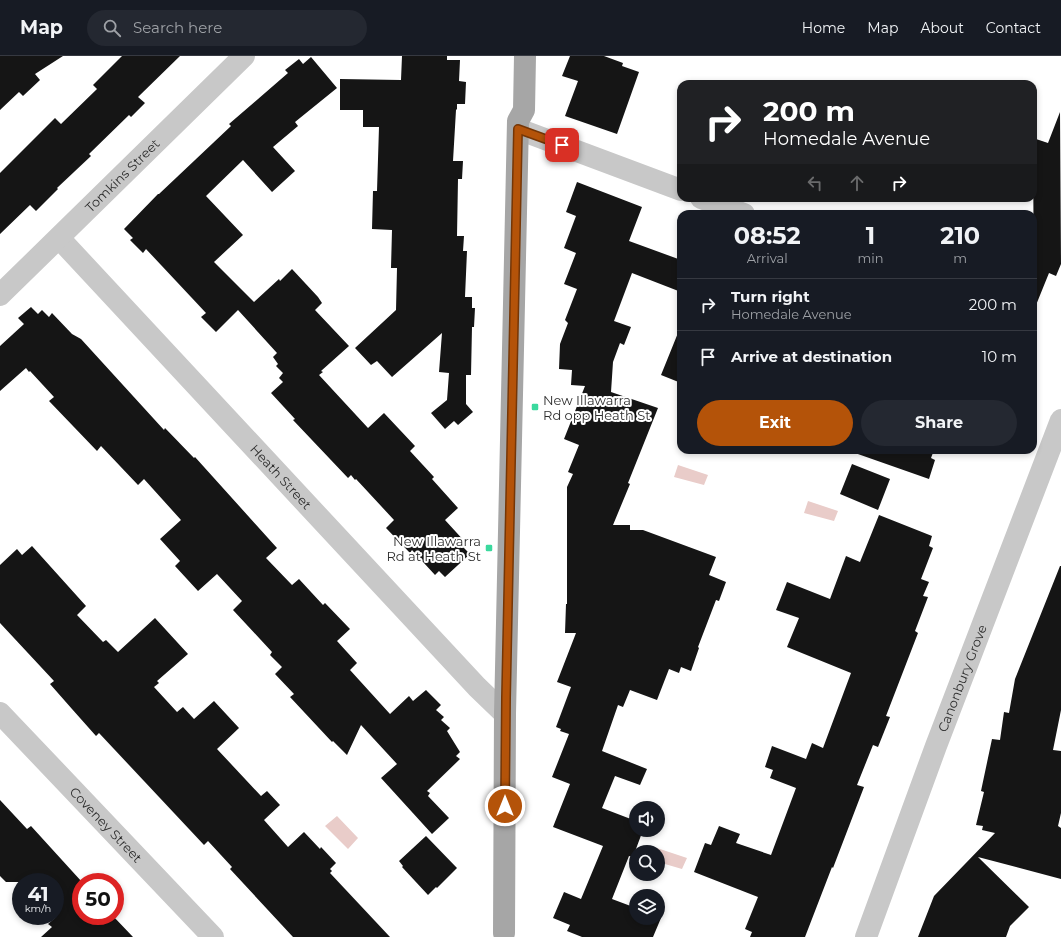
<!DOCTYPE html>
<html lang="en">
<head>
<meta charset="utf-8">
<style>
  body { margin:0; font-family:Montserrat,sans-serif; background:#242831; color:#f1f3f6; height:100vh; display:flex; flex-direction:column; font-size:15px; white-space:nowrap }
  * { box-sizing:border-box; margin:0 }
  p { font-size:13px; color:#9ea1a6 }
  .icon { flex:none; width:22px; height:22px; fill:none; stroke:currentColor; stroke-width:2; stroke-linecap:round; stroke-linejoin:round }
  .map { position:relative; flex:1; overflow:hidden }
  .details { position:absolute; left:677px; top:154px; width:360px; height:244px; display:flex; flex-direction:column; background:#171b24; border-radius:12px; box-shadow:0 2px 6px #0003 }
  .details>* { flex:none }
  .top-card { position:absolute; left:677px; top:24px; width:360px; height:122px; border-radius:12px; box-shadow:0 2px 6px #0003; background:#202124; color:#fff; overflow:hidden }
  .fabs { position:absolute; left:629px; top:745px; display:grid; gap:8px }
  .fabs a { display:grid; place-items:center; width:36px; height:36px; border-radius:50%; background:#171b24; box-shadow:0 2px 6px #0003; font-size:20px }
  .speed { position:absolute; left:12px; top:817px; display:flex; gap:8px; font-size:20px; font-weight:700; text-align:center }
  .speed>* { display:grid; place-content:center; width:52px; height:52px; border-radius:50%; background:#171b24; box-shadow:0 2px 6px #0003; line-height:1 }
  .speed small { font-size:10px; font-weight:400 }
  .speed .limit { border:6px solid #d22; background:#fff; color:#111 }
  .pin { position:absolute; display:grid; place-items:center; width:34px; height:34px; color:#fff; margin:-17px; border-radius:8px; box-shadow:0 2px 6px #0006 }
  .me { position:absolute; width:44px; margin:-22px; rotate:0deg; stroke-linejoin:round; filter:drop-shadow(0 0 3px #0008) }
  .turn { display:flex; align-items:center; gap:14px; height:84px; padding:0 20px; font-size:18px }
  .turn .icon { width:52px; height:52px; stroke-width:2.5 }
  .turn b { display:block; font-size:28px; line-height:34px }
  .lanes { display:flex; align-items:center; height:38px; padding:0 20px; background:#0003; justify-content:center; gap:20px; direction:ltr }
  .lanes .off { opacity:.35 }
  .eta { display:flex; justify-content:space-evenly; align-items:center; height:68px; text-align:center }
  .eta b { font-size:24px; font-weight:700; line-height:28px }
  .cta { display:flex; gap:8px; margin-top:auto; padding:8px 20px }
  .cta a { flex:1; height:46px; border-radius:24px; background:#b45309; color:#fff; font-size:16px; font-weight:700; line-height:46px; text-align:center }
  .cta a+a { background:#242831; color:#f1f3f6 }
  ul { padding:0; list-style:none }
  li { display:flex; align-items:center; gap:12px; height:52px; padding:0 20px; border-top:1px solid #363941 }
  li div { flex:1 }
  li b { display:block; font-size:15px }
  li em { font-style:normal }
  header { display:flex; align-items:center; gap:24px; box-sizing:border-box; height:56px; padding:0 20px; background:#171b24; border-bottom:1px solid #363941 }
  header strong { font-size:19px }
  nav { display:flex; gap:22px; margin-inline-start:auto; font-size:14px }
  .search { width:280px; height:36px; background:#242831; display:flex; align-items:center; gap:10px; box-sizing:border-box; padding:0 14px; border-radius:22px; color:#9ea1a6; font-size:15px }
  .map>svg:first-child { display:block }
</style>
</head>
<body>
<header>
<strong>Map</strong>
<div class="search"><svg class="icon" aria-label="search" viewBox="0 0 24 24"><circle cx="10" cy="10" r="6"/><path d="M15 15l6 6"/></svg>Search here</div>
<nav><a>Home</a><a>Map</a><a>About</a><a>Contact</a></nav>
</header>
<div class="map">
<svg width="1061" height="881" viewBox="0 0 1061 881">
  <rect width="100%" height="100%" fill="#fff"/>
  <path fill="#e9ccc9" d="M678 409 708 419 704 429 674 421Z
    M808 445 838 455 834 465 804 457Z
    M337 760 358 782 348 793 325 770Z
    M657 792 687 802 682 813 658 806V796H655Z"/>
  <path fill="#151515" d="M0 0H63L35 18 40 24 23 40 19 36 0 54Z
    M122 0H180L138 41 145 47 131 61 129 59 89 98 91 100 57 132 58 133 36 155 30 149 0 178V117L55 62 61 68 97 33 93 29Z
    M402 0H447V4H460L459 25 466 26 465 48H457V53L456 54 453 105H463L462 123H458L457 180H464L463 195H467L465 241H472V252H475L474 271H472L471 319H466V348L473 356 458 369 454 365 445 373 431 357 447 344 449 317 439 316 442 277 392 321 377 305 371 309 355 292 396 254 397 212H391L392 174 372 173 373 135H377L379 71H363V54H340V23L401 24Z
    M570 0H604L623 7 622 10 639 16 617 78 565 60 578 25 562 20Z
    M311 1 337 32 295 66 298 70 273 91 295 115 272 136 243 104 206 140 243 179 214 206 254 246 279 223 280 225 292 213 318 241 322 247 315 254 349 290 321 315 323 316 319 319 368 372 384 357 415 390 410 395 434 421 432 423 458 452 445 464 467 488 464 492 470 498 445 521 439 515 435 519 412 494 410 497 386 472 394 464 356 423 355 424 351 419 348 422 293 364 295 363 271 337 283 326 279 322 283 317 276 310 278 308 273 301 277 297 238 254 216 276 201 261 206 257 146 193 143 197 130 184 133 182 124 173 158 138H159L231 70 229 68 288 17 285 14 299 3 303 8Z
    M1060 56 1061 208 1056 220 1049 217 1034 254 1033 82 1048 87Z
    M577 126 642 151 629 185 681 204V236L632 217 614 265 631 271 624 289 620 287 613 306 611 336 658 352 628 427 630 428 613 469H630V474H643L716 501 709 519 726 526 719 545 716 544 698 591 699 592 691 615 681 611 679 617 669 613 657 644 630 634 623 651 618 649 602 695 647 713 640 729 615 720 602 752 636 765V774H643L633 801 629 800 612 843 636 852V862L658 861 661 862 653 881H582L567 875 570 869 553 862 564 836 581 843 603 790 553 771 570 728 552 721 569 678 560 675 561 673 556 671 571 631 557 626 576 577H565L566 548H567V431L573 418 568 416 579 389 564 383 585 330 571 329 572 314 559 313 560 288 568 267 565 264 577 233 564 228 576 197 564 192 576 160 566 156Z
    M31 251 38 258 42 254 49 261 52 257 72 278 81 283 164 374 165 372 194 402 195 401 277 492 266 502 292 529 299 523 323 549 325 547 350 573 337 585 357 607 350 614 390 658 409 640 413 645 426 634 441 649 436 654 444 661 441 664 450 672 447 675 460 696 456 700 460 703 427 735 430 737 428 740 449 762 432 778 381 722 397 708 361 669 347 699 333 685 332 686 290 641 294 638 275 618 282 611 270 599 272 596 233 554 242 545 217 518 198 535 175 510 180 505 160 483 181 464 144 423 138 429 101 390 97 395 49 345 54 341 30 315 29 316 26 312 0 335V290L24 268 18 262Z
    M680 272H681V327L661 319Z
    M855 394H934L931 402 935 404 929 423 855 397Z
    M852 408 890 423 878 454 840 438Z
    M879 459 932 480 929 490 933 492 921 523 929 526 923 540 928 541 915 575 918 577 886 660 890 661 878 691 873 689 857 729 864 731 833 812 832 811 805 881H750L752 876 745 873 758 841 694 816 705 787 711 789 719 770 740 778 736 787 771 799 796 732 770 722 773 714 765 711 772 690 806 703 812 687 823 692 851 617 787 591 799 562 776 554 787 526 830 543 846 500 860 506Z
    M32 490 86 550 77 559 103 586 106 584 118 596 155 562 188 598 157 625 159 627 154 631 177 656 183 651 194 663 214 645 239 672 217 693 261 740 267 735 280 749 264 764 288 791 304 776 320 793 321 791 336 807 330 813 332 815 330 817 390 881H293L230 813 232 811 208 785 204 789 99 677 96 680 72 653 50 628 54 625 0 567V509L17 493 22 499Z
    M1060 510H1061V654L1053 694 1061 695V757L1058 770 1061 772V823L978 801 1029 851 1010 870 1006 881H918L934 840 995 777 982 774 983 770 976 769 984 736 981 735 992 683 1000 684 1004 656 1009 657 1015 623Z
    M0 744 27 773 31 770 82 826H81V860H113L133 881H41L52 871 48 868 55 862V826H6L0 820Z
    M426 780 457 812 437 832 436 831 428 839 402 811 403 810 399 805Z"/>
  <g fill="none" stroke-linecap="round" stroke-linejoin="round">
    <g stroke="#c8c8c8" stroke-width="22">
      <path d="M518 73 681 134"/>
      <path d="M701 142 744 158"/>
      <path id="s1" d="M59 182 477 631 505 658"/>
      <path id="s2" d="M0 239 244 0"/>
      <path id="s3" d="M0 657 213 881"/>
      <path id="s4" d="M866 881 936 690 1061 364"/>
    </g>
    <path stroke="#a6a6a6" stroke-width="22" d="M504 877 505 658 518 65 524 54 525 0"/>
  </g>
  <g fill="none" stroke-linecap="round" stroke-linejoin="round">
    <g stroke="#753606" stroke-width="10">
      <path id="route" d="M505 750 506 642 518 73 562 89"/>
    </g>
    <use href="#route" stroke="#b45309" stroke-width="7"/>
  </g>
  <g fill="#3bd99e" stroke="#fff" stroke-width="1.5">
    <rect x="531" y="347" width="8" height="8" rx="2"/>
    <rect x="485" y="488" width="8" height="8" rx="2"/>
  </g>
  <g text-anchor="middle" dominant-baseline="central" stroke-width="4" stroke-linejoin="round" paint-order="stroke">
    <g font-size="13" fill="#2e2e2e" stroke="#fff">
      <text stroke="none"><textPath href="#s2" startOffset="171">Tomkins Street</textPath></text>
      <text stroke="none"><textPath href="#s1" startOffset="326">Heath Street</textPath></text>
      <text stroke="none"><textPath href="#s4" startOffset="276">Canonbury Grove</textPath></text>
      <text stroke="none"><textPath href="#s3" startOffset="154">Coveney Street</textPath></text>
    </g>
    <g font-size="13" fill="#2e2e2e" stroke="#fff" text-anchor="start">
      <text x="543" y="344">New Illawarra<tspan x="543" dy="15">Rd opp Heath St</tspan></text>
      <text x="481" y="485" text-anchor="end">New Illawarra<tspan x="481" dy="15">Rd at Heath St</tspan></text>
    </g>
  </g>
</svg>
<div class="fabs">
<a><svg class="icon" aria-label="sound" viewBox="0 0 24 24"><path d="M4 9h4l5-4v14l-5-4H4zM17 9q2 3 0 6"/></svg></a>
<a><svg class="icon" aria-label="search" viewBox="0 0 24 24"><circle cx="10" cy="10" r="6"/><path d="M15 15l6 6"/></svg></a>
<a><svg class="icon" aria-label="layers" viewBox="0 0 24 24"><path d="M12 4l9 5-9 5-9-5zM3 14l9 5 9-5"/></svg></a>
</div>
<div class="speed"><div>41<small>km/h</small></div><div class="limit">50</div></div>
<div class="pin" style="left:562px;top:89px;background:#d93025"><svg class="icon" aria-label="arrive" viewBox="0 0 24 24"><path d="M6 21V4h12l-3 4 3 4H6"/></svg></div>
<svg class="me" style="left:505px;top:750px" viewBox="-20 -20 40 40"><circle r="17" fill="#b45309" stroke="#fff" stroke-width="3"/><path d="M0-11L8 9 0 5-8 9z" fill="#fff"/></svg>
<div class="top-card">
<div class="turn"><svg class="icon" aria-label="right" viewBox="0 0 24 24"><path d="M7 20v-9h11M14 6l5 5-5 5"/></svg><div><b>200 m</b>Homedale Avenue</div></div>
<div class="lanes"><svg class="icon off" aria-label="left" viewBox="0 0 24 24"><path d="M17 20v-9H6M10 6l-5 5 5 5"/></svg><svg class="icon off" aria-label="ahead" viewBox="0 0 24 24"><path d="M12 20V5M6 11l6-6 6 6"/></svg><svg class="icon" aria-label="right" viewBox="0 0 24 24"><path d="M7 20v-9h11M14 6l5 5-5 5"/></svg></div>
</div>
<section class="details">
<div class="eta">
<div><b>08:52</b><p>Arrival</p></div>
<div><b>1</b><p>min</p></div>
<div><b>210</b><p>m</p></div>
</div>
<ul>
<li><svg class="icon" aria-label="right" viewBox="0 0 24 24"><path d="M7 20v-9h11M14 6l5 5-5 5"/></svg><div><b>Turn right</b><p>Homedale Avenue</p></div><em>200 m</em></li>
<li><svg class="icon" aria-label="arrive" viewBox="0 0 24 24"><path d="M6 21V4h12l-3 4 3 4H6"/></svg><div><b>Arrive at destination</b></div><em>10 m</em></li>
</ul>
<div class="cta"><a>Exit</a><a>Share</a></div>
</section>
</div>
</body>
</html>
